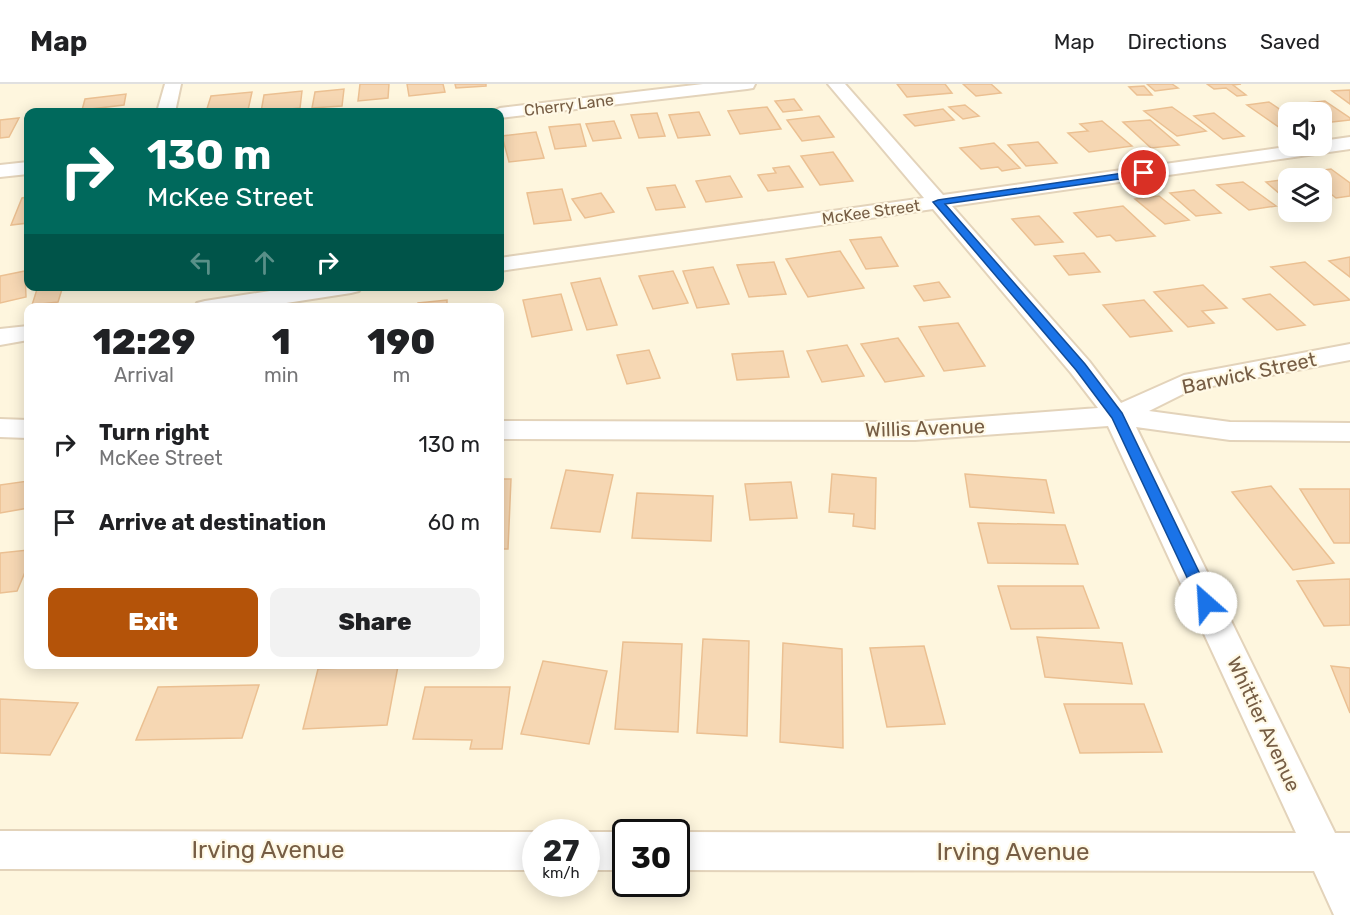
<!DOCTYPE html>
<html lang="en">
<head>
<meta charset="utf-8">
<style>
  body { margin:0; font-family:Rubik,sans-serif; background:#f2f2f2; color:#202124; height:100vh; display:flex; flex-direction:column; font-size:22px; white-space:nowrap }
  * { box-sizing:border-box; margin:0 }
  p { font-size:20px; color:#757577 }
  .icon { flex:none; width:33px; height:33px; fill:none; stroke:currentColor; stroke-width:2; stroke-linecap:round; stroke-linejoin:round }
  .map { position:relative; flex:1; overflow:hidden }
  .side { position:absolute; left:24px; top:219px; width:480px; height:366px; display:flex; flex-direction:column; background:#fff; border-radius:12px; box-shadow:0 3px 15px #0003 }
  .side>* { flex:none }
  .hud { position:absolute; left:24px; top:24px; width:480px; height:183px; border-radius:12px; box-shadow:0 3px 15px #0003; background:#00695c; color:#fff; overflow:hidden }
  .buttons { position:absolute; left:1278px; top:18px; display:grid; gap:12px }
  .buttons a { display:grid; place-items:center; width:54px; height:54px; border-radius:12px; background:#fff; box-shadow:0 3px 15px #0003; font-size:30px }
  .speed { position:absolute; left:522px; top:735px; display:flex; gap:12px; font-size:30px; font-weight:700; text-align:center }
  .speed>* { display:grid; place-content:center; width:78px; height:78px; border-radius:50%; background:#fff; box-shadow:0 3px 15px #0003; line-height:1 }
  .speed small { font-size:15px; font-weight:400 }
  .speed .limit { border:3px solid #111; border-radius:9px; background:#fff; color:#111 }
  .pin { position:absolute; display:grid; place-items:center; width:51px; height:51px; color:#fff; margin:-26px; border:3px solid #fff; border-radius:50%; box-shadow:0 2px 6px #0007 }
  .me { position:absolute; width:66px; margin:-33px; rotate:334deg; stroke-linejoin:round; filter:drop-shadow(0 0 4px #0008) }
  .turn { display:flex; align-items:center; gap:21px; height:126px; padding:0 24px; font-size:27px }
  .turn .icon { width:78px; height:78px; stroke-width:2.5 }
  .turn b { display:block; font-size:42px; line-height:51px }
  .lanes { display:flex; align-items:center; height:57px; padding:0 24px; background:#0003; justify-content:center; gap:30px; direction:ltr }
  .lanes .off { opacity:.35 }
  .eta { display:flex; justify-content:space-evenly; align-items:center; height:102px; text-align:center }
  .eta b { font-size:36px; font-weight:800; line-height:42px }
  .action { display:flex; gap:12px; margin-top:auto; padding:12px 24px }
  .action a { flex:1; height:69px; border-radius:12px; background:#b45309; color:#fff; font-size:24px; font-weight:800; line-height:69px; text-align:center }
  .action a+a { background:#f2f2f2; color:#202124 }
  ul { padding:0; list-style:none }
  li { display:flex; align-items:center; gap:18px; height:78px; padding:0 24px }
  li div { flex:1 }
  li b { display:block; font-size:22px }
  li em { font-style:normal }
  header { display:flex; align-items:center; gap:36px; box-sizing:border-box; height:84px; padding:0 30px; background:#fff; border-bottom:2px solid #e0e0e0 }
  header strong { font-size:28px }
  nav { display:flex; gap:33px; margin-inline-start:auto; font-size:21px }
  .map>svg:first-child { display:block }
</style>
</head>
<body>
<header>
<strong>Map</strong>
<nav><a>Map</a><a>Directions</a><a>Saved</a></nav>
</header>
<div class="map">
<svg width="1350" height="831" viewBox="0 0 1350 831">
  <rect width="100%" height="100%" fill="#fef6de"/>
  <path fill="#f6d7b3" stroke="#ebc092" stroke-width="1.5" d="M360 0H389L388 14 358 17Z
    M407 0H443L445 8 409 12Z
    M455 0H486V2L456 4Z
    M897 0H945L952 9 907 13Z
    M963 0H991L1001 9 976 12Z
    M1147 0H1172L1178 4 1155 7Z
    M1207 0H1241L1233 1 1246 11 1237 12 1226 4 1214 5Z
    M1144 2 1152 11H1137L1129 3Z
    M344 5 342 22 312 24 315 8Z
    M1350 6V20L1332 7Z
    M302 7 300 24 261 28 264 11Z
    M252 8 248 26 206 28 211 12Z
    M126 10 124 21 82 26 85 15Z
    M794 15 802 26 783 28 775 17Z
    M1325 17 1350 34V36L1332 38 1305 19Z
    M1269 18 1288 31V45L1283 46 1247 21Z
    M965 21 979 32 963 35 949 23Z
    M767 23 781 45 740 50 728 27Z
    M1172 23 1206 47 1177 52 1144 27Z
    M943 25 954 36 915 42 904 31Z
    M699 28 710 51 678 54 669 31Z
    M657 29 665 52 639 54 631 31Z
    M1214 29 1244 52 1223 55 1194 32Z
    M819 32 834 53 802 57 787 36Z
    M19 34 9 53 0 54V36Z
    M1150 36 1179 61 1151 64 1123 38Z
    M614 37 621 54 593 57 586 40Z
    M1102 37 1132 62 1089 68 1068 49 1088 47 1080 40Z
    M580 40 586 62 555 65 549 43Z
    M536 48 544 74 509 78 502 52Z
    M1038 58 1057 79 1026 82 1008 61Z
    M994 59 1020 84 1002 87 998 83 981 85 960 64Z
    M833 68 853 97 820 101 801 72Z
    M789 82 803 103 768 107 758 91 776 89 773 84Z
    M1331 85 1350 99V112L1336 114 1322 103V94H1309L1302 89Z
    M730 92 742 113 706 118 696 97Z
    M1288 95V117L1266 98Z
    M1243 98 1276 122 1249 126 1217 101Z
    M675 101 685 123 656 126 647 104Z
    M562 105 571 136 534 140 527 109Z
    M1194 106 1221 129 1196 132 1170 109Z
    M601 109 614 128 585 134 572 115Z
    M1159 112 1189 136 1165 140 1135 115Z
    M28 113V139L11 141 22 114Z
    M1123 122 1155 152 1116 157 1110 151 1097 153 1074 129Z
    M1039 132 1063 158 1035 161 1012 135Z
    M881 153 898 182 866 185 850 156Z
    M840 167 864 204 808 213 786 175Z
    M1084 169 1100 188 1069 191 1054 172Z
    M1350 173V193L1329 177Z
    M774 178 786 210 749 213 737 181Z
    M1305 178 1350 216 1314 221 1271 183Z
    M713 183 729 220 697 224 683 187Z
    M25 187 26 213 0 219V192Z
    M673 187 688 219 653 225 639 192Z
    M600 194 617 241 587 246 571 199Z
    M939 198 950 213 924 217 914 202Z
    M1203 201 1227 224 1202 227 1214 239 1188 243 1154 208Z
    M38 202H63L58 218 32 221Z
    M561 210 572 246 532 253 523 216Z
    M1270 210 1305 241 1277 246 1243 215Z
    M447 216V224H418V219Z
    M1144 216 1172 247 1130 253 1103 221Z
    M958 239 985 282 944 287 919 243Z
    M898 254 924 292 885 298 861 260Z
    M847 261 864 292 822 298 807 267Z
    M649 266 660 294 627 300 617 271Z
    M783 267 789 293 737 296 732 270Z
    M566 386 613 391 600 448 551 444Z
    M832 390 876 394 875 445 853 442 854 430 829 428Z
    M965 390 1046 396 1054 429 970 423Z
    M500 395H511L508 465H500Z
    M28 397V424L0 429V401Z
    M791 398 797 434 750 436 745 400Z
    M1271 402 1334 479 1293 486 1232 408Z
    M1300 405H1350V459H1334Z
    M637 409 713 412 711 457 632 454Z
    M978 439 1065 441 1078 480 988 479Z
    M28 466V481L17 507 0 509V469Z
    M1350 495V541L1324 542 1297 497Z
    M998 502H1083L1099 544 1011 545Z
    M1037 553 1122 559 1132 600 1045 593Z
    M703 555 749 557 747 652 697 649Z
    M623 558 682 560 678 648 615 645Z
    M783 559 842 565 843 664 780 658Z
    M924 562 945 640 887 643 870 564Z
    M543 577 607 587 589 660 521 650Z
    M398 582 387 641 303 645 318 585Z
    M1331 582 1350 584V629Z
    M259 601 242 654 136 656 158 603Z
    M425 603H510L502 665H470L472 656 413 655Z
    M0 615 78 619 50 671 0 669Z
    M1064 620H1144L1162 668 1080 669Z"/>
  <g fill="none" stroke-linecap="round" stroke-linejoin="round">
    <g stroke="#e3d3ba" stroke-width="4">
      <path id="minor" d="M165 0H181L175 28H157Z
        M703 0H755L753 4 747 5 500 34V28H491L500 24Z
        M828 0H845L943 111 1293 62H1322V57L1350 53V65L952 122 1089 277 1121 319 1184 291 1350 260V276L1191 306 1149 327 1230 338 1350 339V357L1230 356 1136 343 1335 749H1350V831H1334L1314 787 676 786V748L1296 749 1108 342 915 356 500 355V337L915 338 1098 324 1071 289 933 125 500 187V174L924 114Z
        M28 78V90L0 93V81Z
        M302 202H362L359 207 351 209 254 224H194L197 219 205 217Z
        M28 242V256L0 261V245Z
        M0 335 28 336V354L0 353Z
        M0 747 536 748H537H536V786L0 785Z
        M585 748H627H626V786H586V748Z"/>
    </g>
    <use href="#minor" fill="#fff" fill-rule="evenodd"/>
  </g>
  <path fill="#1a73e8" stroke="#114b97" stroke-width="1.5" d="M1144 86 1149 89 1147 91 945 120 1085 280 1122 329 1214 519 1212 523 1206 525 1201 523 1199 519 1112 334 1076 286 933 118 938 116Z"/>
  <g text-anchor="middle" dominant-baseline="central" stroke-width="4.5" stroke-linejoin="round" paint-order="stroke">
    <g font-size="16" fill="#765d44" stroke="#fff9e6">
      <text transform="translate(569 21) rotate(-7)">Cherry Lane</text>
      <text transform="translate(871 128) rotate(-8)">McKee Street</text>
    </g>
    <g font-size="20" fill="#765d44" stroke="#fff9e6">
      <text transform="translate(1249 289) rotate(-12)">Barwick Street</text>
      <text transform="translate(925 344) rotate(-2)">Willis Avenue</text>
      <text transform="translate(1264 640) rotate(65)">Whittier Avenue</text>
    </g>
    <g font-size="24" fill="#765d44" stroke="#fff9e6">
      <text x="268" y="766">Irving Avenue</text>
      <text x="1013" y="768">Irving Avenue</text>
    </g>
  </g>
</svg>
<div class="buttons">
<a><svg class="icon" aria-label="sound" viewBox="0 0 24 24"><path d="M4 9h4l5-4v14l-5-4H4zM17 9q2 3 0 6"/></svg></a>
<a><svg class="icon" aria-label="layers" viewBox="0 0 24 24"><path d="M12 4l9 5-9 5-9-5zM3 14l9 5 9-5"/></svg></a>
</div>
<div class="speed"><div>27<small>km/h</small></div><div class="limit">30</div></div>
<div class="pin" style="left:1144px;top:89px;background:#d93025"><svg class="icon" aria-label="arrive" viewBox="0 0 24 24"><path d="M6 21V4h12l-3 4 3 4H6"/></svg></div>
<svg class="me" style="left:1206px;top:519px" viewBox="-20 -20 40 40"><circle r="19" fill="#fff"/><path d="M0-13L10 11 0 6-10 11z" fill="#1a73e8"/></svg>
<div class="hud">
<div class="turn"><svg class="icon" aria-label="right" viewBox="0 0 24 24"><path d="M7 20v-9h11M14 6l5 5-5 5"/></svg><div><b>130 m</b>McKee Street</div></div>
<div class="lanes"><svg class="icon off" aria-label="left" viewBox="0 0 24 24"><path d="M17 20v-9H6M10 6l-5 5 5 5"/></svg><svg class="icon off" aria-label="ahead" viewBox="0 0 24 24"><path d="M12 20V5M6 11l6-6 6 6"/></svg><svg class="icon" aria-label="right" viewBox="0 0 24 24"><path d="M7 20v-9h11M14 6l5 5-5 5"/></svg></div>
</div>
<section class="side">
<div class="eta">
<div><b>12:29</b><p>Arrival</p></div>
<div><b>1</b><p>min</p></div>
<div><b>190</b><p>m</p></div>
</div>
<ul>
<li><svg class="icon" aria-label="right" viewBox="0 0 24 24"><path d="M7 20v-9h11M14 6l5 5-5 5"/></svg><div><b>Turn right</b><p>McKee Street</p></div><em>130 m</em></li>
<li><svg class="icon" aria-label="arrive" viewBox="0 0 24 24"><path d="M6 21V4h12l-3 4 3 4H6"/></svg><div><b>Arrive at destination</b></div><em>60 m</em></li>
</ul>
<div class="action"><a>Exit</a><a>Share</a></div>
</section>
</div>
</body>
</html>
